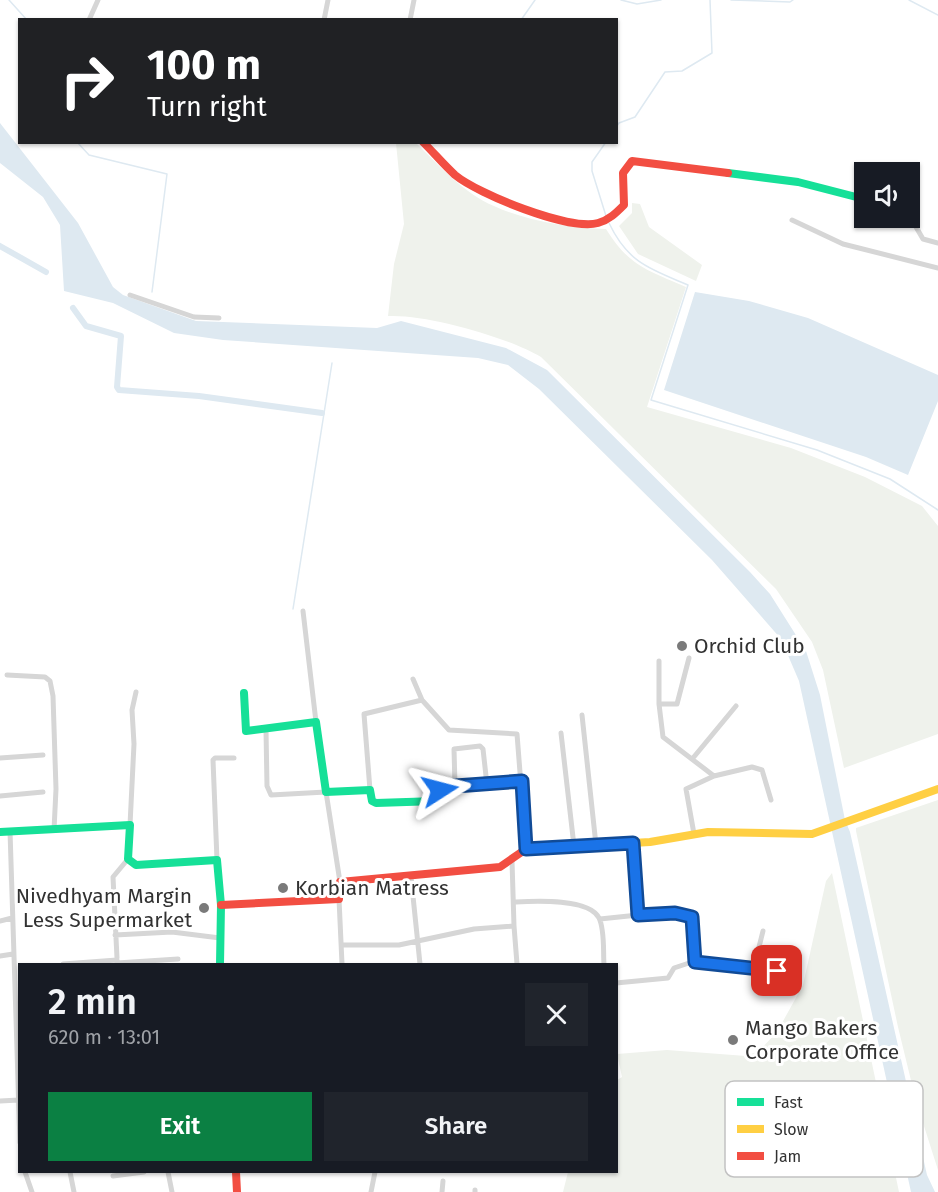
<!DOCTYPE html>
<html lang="en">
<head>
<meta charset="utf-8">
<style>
  body { margin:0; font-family:"Fira Sans",sans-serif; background:#20242c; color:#f1f3f6; height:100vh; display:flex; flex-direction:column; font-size:22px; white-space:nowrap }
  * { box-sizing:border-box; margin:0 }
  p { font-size:20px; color:#9ea1a6 }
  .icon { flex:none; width:33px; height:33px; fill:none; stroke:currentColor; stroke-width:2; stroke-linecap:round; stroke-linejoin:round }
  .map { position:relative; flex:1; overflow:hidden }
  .drawer { position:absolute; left:18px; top:963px; width:600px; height:210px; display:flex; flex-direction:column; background:#171b24; border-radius:0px; box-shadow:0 2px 4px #0004 }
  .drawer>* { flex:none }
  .guide { position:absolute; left:18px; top:18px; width:600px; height:126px; border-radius:0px; box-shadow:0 2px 4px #0004; background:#202124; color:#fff; overflow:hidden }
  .buttons { position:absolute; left:854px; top:162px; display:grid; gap:12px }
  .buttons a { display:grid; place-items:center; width:66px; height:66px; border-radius:0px; background:#171b24; box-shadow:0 2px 4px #0004; font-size:30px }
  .pin { position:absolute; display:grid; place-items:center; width:51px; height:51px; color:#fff; margin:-26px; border-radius:12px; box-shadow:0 3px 9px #0006 }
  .me { position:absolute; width:66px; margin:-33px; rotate:81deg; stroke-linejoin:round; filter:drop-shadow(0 0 4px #0008) }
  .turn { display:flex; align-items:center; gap:21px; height:126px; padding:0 30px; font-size:27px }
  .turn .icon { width:78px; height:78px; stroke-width:2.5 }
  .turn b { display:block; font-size:42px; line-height:51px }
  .round { display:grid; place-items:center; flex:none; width:63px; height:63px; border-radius:0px; background:#20242c }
  .head { display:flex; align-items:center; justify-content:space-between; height:102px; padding:0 30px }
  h1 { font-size:36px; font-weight:600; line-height:45px }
  .cta { display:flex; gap:12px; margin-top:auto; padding:12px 30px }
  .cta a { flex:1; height:69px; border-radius:0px; background:#0b8043; color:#fff; font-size:24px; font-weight:600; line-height:69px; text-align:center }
  .cta a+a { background:#20242c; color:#f1f3f6 }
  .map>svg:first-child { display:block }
</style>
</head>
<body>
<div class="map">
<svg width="938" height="1192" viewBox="0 0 938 1192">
  <rect width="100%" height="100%" fill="#fff"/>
  <path fill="#eff2ec" d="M396 143H416C439 165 463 193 494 206 526 221 570 228 606 229 629 266 647 270 686 287L647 407 791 448 865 477 922 506 938 526V734L844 768 823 670 812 642 776 589 541 357C507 337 427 314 388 316L394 264 404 224Z
    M632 203 640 204 649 227 702 265 696 281 638 254 619 226 632 213Z
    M938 800V1170L916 1101 898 1027 856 831V828Z
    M832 873 899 1192H563L568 1172H616L617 1080 622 1077 617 1054 667 1050 746 1056 759 1051 777 1032 803 985 826 881Z"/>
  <path fill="#dee9f1" d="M0 123 78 223 113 287 123 295 196 321 377 328 401 321 506 348 547 370 750 572 770 594 806 651 820 695 845 820 850 832 927 1175 935 1192H911L799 681 781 639 712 560 539 389 508 365 478 358 223 340 174 333 113 303 64 291 60 225 43 197 0 163Z
    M695 292 749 301 808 318 938 375V401L908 475 866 457 664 390Z"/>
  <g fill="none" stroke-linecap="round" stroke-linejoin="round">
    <path stroke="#dee9f1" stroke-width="1.5" d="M9 0 27 20
      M621 0 637 4 661 0
      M731 0 790 2 793 0
      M909 0 938 15
      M521 20 535 0
      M616 127 619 123 635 117 665 72 682 71 712 53 710 0
      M77 142 89 155 167 174 152 292
      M606 142 592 162V171L606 216
      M609 223C628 263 650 269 688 285L651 400 817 450 890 479 938 510
      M293 609 332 363"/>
    <path stroke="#dee9f1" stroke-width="6" d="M0 246 46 272
      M73 308 86 326 121 336 117 387 119 390 199 396 322 413"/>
    <path stroke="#d6d6d6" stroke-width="5" d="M89 20 98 0
      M324 20 328 0
      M410 20 414 0
      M909 215 923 239 938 243
      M792 220 843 244 938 268
      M130 295 194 317 219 318
      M303 611 316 722
      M659 661V704L663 737 714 776 752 767 762 770 771 800
      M7 675 45 677 50 681 53 696 56 789 54 830
      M413 679 422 700 449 730 517 734 526 849
      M659 704H677L689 658
      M582 715 596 845
      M266 730 267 786 271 795 326 792 340 882
      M561 733 574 846
      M0 758 43 755
      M693 758 736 706
      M455 786 454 749 480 746 483 749 487 785
      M370 790 364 714 422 700
      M0 796 43 792
      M130 825 134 744 132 710 136 692
      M10 831 20 1143
      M694 834 686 789 714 776
      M633 842 638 915 675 913 692 917 695 961
      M217 860 213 760 215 758H234
      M411 877 420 964
      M339 899 342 964
      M515 902C535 901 589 898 599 918 605 930 603 952 604 964
      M600 919 638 915
      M0 921 12 918
      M514 926 517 964
      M115 935 172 932 220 938
      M343 945H399L474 929 514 926 512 861
      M0 956 13 954
      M117 958 113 877 128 859
      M117 963 178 959
      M63 964 117 960
      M754 967 777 971
      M616 983 668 978 674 968 695 961 754 967 763 931
      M0 1101 19 1100
      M25 1172 32 1192
      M70 1172 74 1192
      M168 1172 172 1192
      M113 1176 144 1172
      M371 1192 375 1172
      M442 1192 443 1181
      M475 1192V1190"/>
    <path stroke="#16e098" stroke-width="8" d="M728 173 798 182 864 199
      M244 693 246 731 316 722 326 792 370 790 372 801 376 803 437 801 442 787 522 781
      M0 832 130 825 128 859 136 865 217 860 221 905 220 964"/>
    <path stroke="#ffcf43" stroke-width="8" d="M561 847 650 842 708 832 812 834 938 789"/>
    <path stroke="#f24e42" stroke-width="8" d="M423 142C434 153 444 165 455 175 478 194 569 231 598 223 609 220 616 213 624 205L623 173 632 161 728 173
      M221 905 339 899 340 882 500 867 526 849 561 847
      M236 1172 237 1192"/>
  </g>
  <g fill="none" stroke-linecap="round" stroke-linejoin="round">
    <g stroke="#114b97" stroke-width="15">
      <path id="route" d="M440 790 442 787 522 781 526 849 633 843 638 915 675 913 692 917 695 962 777 971"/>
    </g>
    <use href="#route" stroke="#1a73e8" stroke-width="10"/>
  </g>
  <g fill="#7a7a7a" stroke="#fff" stroke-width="2">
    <circle cx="682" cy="646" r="6"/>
    <circle cx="283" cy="888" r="6"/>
    <circle cx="204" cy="908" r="6"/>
    <circle cx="733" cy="1040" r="6"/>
  </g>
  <g text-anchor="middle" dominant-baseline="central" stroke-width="6" stroke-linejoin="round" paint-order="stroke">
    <g font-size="21" fill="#323232" stroke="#fff" text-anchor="start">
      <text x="694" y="646">Orchid Club</text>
      <text x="295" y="888">Korbian Matress</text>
      <text x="192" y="896" text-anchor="end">Nivedhyam Margin<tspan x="192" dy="24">Less Supermarket</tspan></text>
      <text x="745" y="1028">Mango Bakers<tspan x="745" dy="24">Corporate Office</tspan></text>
    </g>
  </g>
  <rect x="725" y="1081" width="198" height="96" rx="9" fill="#fff" stroke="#c2c2c2" stroke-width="1.5"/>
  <rect x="737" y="1098" width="27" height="8" fill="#16e098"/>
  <rect x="737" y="1125" width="27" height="8" fill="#ffcf43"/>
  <rect x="737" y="1152" width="27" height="8" fill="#f24e42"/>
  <g font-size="16" fill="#323232">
    <text x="774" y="1108">Fast</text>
    <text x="774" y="1135">Slow</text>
    <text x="774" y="1162">Jam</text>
  </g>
</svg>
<div class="buttons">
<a><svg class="icon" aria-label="sound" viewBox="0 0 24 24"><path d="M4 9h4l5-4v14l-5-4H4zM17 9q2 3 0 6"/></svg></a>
</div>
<div class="pin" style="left:777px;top:971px;background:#d93025"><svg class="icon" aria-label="arrive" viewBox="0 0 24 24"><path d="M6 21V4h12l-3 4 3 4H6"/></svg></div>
<svg class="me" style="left:440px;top:790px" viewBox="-20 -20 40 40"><path d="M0-17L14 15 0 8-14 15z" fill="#1a73e8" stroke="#fff" stroke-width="4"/></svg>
<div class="guide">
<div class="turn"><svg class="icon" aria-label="right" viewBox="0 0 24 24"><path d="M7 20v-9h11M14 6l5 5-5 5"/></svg><div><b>100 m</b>Turn right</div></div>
</div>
<section class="drawer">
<div class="head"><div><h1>2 min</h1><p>620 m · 13:01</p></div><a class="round"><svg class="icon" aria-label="close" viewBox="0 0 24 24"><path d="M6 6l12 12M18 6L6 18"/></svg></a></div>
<div class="cta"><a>Exit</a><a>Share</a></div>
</section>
</div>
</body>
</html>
